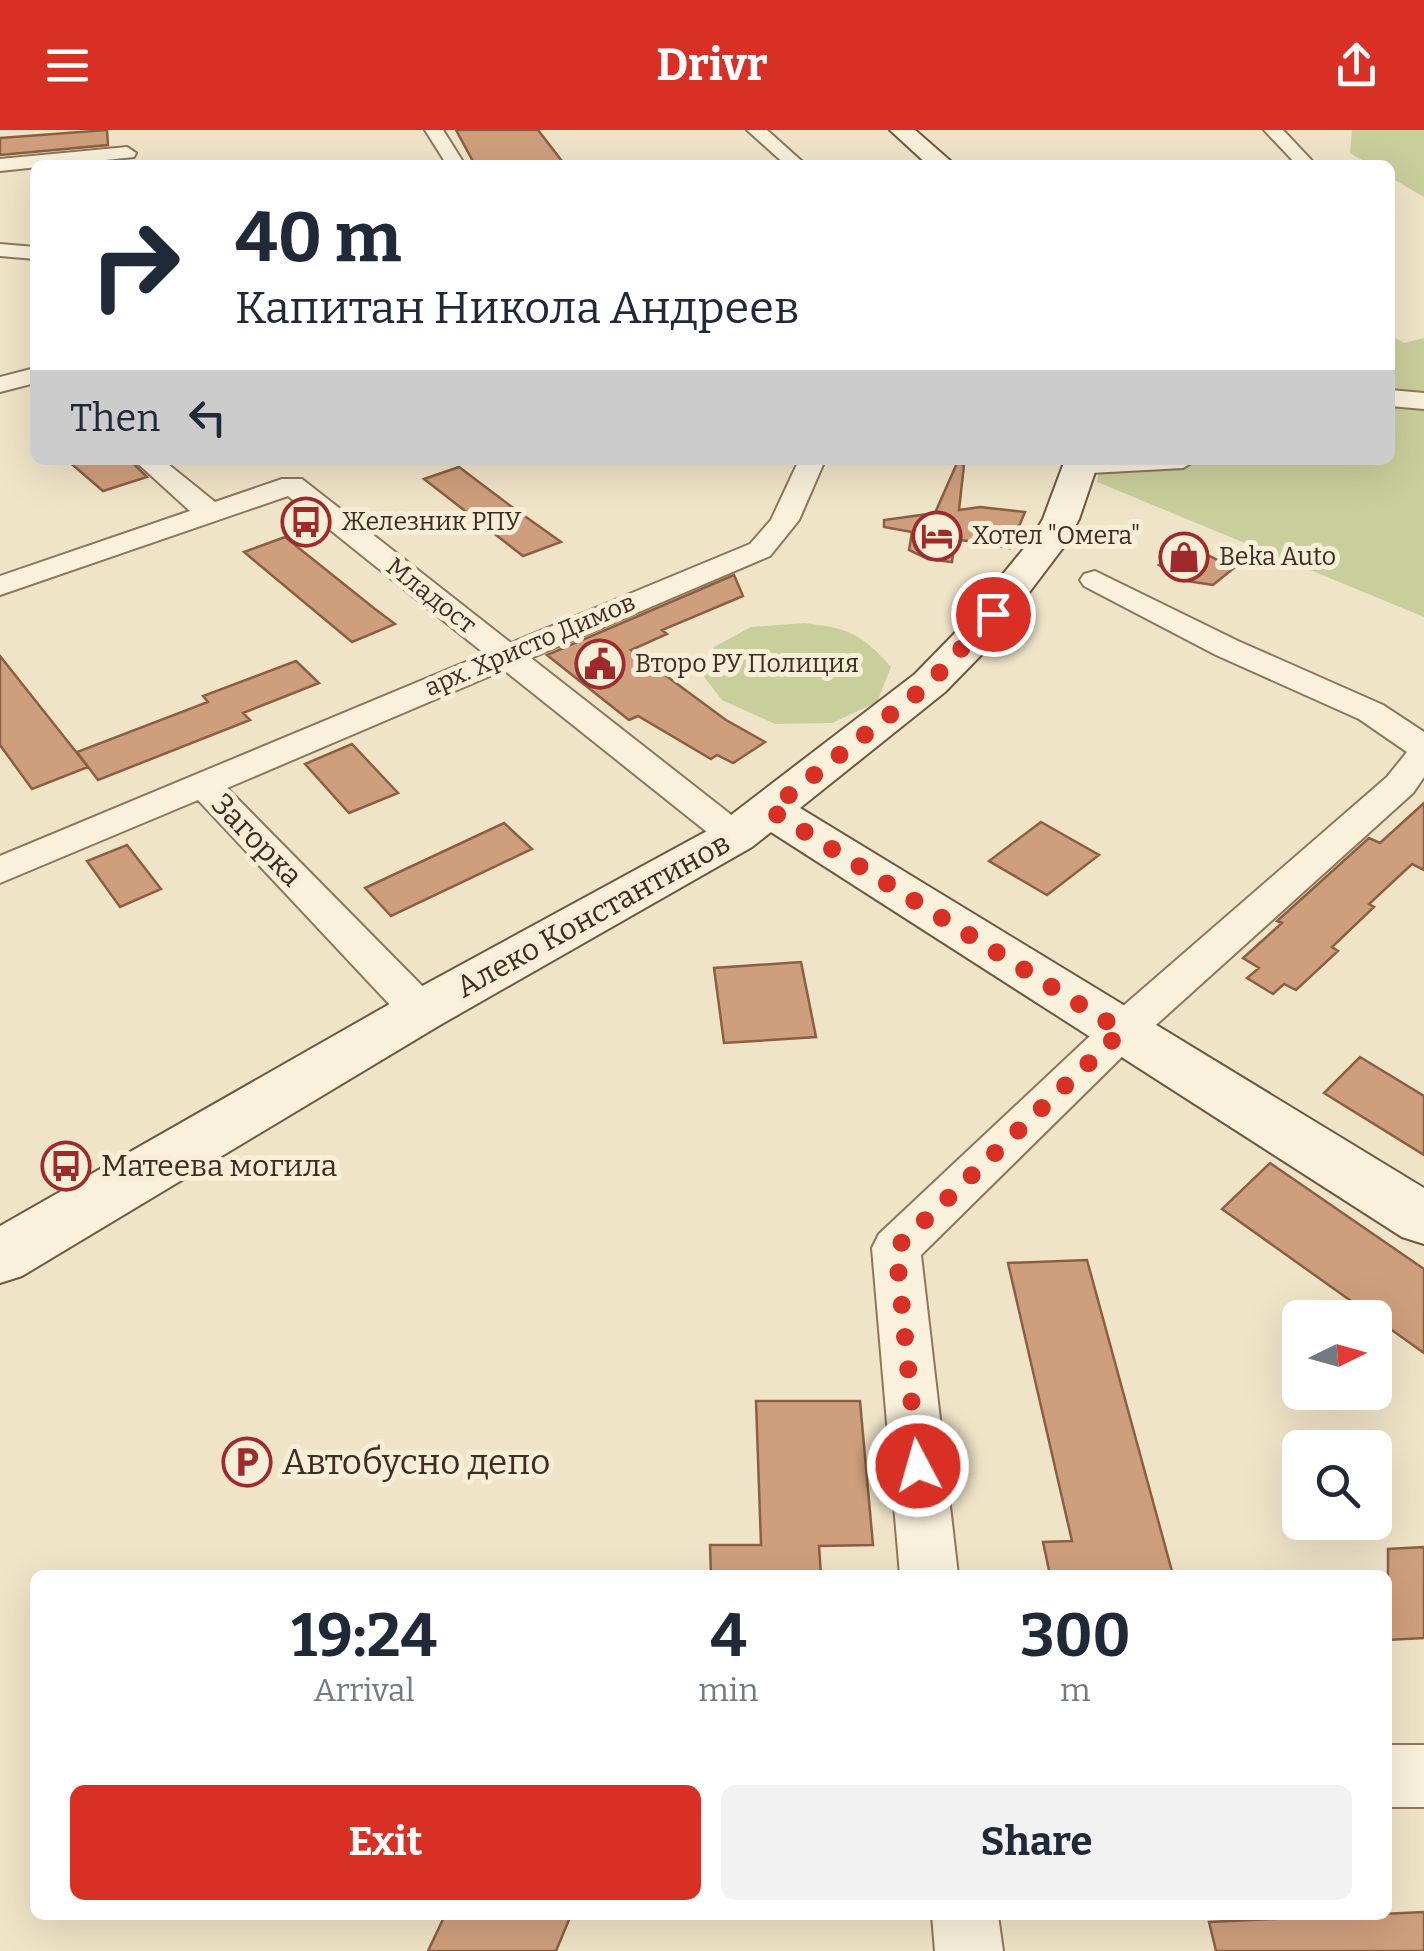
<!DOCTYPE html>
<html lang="en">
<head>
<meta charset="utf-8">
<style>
  body { margin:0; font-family:Bitter,serif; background:#f2f2f3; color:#1f2937; height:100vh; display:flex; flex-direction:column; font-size:38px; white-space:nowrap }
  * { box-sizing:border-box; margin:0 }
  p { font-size:32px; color:#747a83 }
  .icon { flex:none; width:55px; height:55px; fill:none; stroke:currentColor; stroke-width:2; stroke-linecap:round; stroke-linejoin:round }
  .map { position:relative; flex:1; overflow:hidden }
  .panel { position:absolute; left:30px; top:1440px; width:1362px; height:350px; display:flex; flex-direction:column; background:#fff; border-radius:15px; box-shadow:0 10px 40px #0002 }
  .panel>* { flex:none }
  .guide { position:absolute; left:30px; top:30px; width:1365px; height:305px; border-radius:15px; box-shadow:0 10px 40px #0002; background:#fff; color:#1f2937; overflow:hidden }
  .needle { width:65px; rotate:85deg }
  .fabs { position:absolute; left:1282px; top:1170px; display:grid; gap:20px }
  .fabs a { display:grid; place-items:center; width:110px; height:110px; border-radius:15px; background:#fff; box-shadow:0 10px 40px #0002; font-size:50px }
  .pin { position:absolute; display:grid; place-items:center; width:85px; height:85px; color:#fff; margin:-42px; border:5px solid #fff; border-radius:50%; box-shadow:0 2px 10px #0007 }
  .me { position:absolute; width:110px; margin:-55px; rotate:354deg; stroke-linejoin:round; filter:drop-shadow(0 0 8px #0008) }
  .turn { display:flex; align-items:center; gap:35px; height:210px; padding:0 40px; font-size:45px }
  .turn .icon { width:130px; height:130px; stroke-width:2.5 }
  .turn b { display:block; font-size:70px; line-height:85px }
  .then { display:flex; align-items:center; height:95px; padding:0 40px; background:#0003; gap:20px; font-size:38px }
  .eta { display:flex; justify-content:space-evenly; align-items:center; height:170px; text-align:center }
  .eta b { font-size:60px; font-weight:700; line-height:70px }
  .primary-button { display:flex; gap:20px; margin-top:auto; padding:20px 40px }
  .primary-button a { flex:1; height:115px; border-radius:15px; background:#d93025; color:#fff; font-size:40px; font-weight:700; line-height:115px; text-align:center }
  .primary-button a+a { background:#f2f2f3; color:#1f2937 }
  header { display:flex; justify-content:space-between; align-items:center; height:130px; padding:0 40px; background:#d93025; color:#fff; font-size:45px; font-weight:700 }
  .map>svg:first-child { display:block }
</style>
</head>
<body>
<header><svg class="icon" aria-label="menu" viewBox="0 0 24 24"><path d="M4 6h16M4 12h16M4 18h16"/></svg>Drivr<svg class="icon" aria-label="share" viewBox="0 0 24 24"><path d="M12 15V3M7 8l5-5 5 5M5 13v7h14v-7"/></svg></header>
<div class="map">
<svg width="1424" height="1821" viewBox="0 0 1424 1821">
  <rect width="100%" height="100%" fill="#f0e4c8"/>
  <path fill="#c9cf9b" d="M1352 0H1424V67L1390 47V35H1370L1350 23Z
    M1390 205 1404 213 1424 208V487L1097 352 1101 330H1390Z
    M804 493C849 498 862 504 891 537L877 572 832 593 775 594 722 570 704 547 714 517 751 497Z"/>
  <path fill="#cf9f7d" stroke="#8d5f41" stroke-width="2.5" d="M107 0 108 15 0 25V8Z
    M456 0H538L565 35H475Z
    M67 330H130L147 347 103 361Z
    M957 333 964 335 959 380 980 377 1025 382 1010 418 955 409 952 432 928 429 909 420 912 402 884 397V390L935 383Z
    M459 337 512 377 561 412 523 426 424 349Z
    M285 407 375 479 395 494 352 512 244 422Z
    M1190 418 1201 422 1234 438 1213 455 1187 451 1159 435Z
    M734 445 743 466 662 500 667 504 631 520 726 590 765 612 733 633 717 625 711 629 638 586 629 590 547 525Z
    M0 526 42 579 88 637 32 659 0 615Z
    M296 531 319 553 243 583 250 590 98 650 77 622 208 572 203 566Z
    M352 614 398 663 349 683 305 634Z
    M1424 673V740L1412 734 1369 774 1374 777 1332 817 1338 821 1296 860 1284 854 1273 864 1247 848 1259 838 1243 828 1282 793 1277 791 1369 708 1380 713Z
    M1041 692 1099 725 1047 765 989 731Z
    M504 693 532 719 391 786 365 758Z
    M127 715 161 759 120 777 87 731Z
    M801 832 816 907 724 913 714 838Z
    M1360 927 1424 966V1025L1324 963Z
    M1270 1033 1424 1139V1223L1222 1079Z
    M1087 1130 1173 1445H1050L1043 1412 1072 1411 1008 1133Z
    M756 1271H860L873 1415 819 1416 821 1445H711L710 1415H761Z
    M1424 1417V1508L1388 1510V1419Z
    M1424 1782V1821H1216L1209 1792Z
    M445 1785H571L556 1821H428Z"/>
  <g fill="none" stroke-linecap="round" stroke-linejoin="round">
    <g stroke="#8d765c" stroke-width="4">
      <path id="street" d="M425 0H443L465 35H447Z
        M747 0H767L806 35H786Z
        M1264 0H1283L1316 35H1297Z
        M127 17 136 23 134 27 0 41V29Z
        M0 114 35 117V129L0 126Z
        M35 238V253L0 262V247Z
        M1390 260 1424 263V279L1390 276Z
        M134 330H163L215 372 282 349H302L511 513 750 414 771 390 799 330H825L799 390 770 426 531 528 748 698 753 706 748 714 735 718 722 714 504 540 227 658 436 870 442 881 436 892 421 896 406 892 198 670 0 753V726L485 524 288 366 0 465V446L190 381Z
        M1082 330H1196L1183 338 1072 344 1069 338Z
        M1095 441 1238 511 1383 575 1424 602V647L1413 663 1137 912 921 1125 958 1445H900L872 1118 879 1104 1107 890 1387 647 1407 622 1359 589 1216 525 1084 456 1080 450 1084 444Z
        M1388 1615H1424V1677H1388Z
        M932 1785H998L1003 1821H935Z"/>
    </g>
    <g stroke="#6f573f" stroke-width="4">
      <path id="secondary" d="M890 0H915L955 35H928Z
        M1065 330H1099L1079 389 1065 415 984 522 945 562 800 678 1424 1058V1114L1402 1107 771 702 752 717 440 895 22 1146 0 1153V1096L402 867 718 695 915 544 954 504 1030 411 1043 389Z"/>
    </g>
    <use href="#street" fill="#faf1dc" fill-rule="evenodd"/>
    <use href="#secondary" fill="#faf1dc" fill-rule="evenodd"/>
  </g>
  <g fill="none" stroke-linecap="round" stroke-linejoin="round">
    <path stroke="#d93025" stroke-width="18" stroke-dasharray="0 32.4" d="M918 1336 896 1118 1122 901 770 680 930 553 993 484"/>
  </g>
  <defs>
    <g id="bus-ring" transform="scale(2.5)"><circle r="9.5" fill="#f7eed8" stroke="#9e2a2b" stroke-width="1.5"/><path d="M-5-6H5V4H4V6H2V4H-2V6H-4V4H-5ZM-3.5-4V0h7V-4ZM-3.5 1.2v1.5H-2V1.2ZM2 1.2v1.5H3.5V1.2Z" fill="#9e2a2b"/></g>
    <g id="hotel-ring" transform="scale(2.5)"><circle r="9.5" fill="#f7eed8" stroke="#9e2a2b" stroke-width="1.5"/><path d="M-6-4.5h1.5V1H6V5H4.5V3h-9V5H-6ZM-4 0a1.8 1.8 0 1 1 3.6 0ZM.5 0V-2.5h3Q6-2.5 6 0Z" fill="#9e2a2b"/></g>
    <g id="shop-ring" transform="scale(2.5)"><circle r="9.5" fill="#f7eed8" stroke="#9e2a2b" stroke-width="1.5"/><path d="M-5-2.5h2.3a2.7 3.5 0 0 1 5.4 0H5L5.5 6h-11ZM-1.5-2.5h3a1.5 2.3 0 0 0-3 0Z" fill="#9e2a2b"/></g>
    <g id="civic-ring" transform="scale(2.5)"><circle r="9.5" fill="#f7eed8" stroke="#9e2a2b" stroke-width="1.5"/><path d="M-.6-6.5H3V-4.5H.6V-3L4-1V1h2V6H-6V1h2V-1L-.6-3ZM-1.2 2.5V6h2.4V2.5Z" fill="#9e2a2b"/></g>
    <g id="parking-ring" transform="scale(2.5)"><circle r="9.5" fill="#f7eed8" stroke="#9e2a2b" stroke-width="1.5"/><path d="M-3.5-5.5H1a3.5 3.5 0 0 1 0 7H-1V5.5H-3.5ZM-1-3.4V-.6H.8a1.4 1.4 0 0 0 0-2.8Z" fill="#9e2a2b"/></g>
  </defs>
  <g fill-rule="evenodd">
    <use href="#bus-ring" x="306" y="392"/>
    <use href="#hotel-ring" x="937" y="406"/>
    <use href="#shop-ring" x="1184" y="427"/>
    <use href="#civic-ring" x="600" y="534"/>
    <use href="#bus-ring" x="66" y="1036"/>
    <use href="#parking-ring" x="247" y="1332"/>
  </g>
  <g text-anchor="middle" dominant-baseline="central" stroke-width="10" stroke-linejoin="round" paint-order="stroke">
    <g font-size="25" fill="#3d2e20" stroke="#f7eed8" text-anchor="start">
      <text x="341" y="392">Железник РПУ</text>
      <text x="972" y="406">Хотел "Омега"</text>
      <text x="1219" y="427">Beka Auto</text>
      <text x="635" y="534">Второ РУ Полиция</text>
    </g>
    <g font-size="25" fill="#3d2e20" stroke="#f7eed8">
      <text transform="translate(431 466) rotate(38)">Младост</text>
      <text transform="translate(530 515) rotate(-23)">арх. Христо Димов</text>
    </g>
    <g font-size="30" fill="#3d2e20" stroke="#f7eed8">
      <text transform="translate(257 710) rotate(46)">Загорка</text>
      <text transform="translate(593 785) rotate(-29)">Алеко Константинов</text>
    </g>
    <g font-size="30" fill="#3d2e20" stroke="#f7eed8" text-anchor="start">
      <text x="101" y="1036">Матеева могила</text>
    </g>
    <g font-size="35" fill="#3d2e20" stroke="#f7eed8" text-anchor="start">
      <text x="282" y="1332">Автобусно депо</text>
    </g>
  </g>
</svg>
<div class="fabs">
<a><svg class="needle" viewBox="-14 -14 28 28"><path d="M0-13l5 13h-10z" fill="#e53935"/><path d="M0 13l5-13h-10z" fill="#747a83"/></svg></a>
<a><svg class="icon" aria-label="search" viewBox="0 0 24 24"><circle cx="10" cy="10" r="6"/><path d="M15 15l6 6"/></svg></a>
</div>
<div class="pin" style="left:993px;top:484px;background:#d93025"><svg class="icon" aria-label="arrive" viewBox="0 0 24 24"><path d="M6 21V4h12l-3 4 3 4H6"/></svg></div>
<svg class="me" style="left:918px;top:1336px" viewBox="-20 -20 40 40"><circle r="17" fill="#d93025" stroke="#fff" stroke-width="3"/><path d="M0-11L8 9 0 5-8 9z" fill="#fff"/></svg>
<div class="guide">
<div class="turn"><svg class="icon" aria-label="right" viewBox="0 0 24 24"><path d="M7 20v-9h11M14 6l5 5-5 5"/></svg><div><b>40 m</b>Капитан Никола Андреев</div></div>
<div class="then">Then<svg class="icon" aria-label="left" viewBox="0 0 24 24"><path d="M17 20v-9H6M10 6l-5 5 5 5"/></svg></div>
</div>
<section class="panel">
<div class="eta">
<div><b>19:24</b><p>Arrival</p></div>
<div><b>4</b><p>min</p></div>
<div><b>300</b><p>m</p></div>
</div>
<div class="primary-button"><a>Exit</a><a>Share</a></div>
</section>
</div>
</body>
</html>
